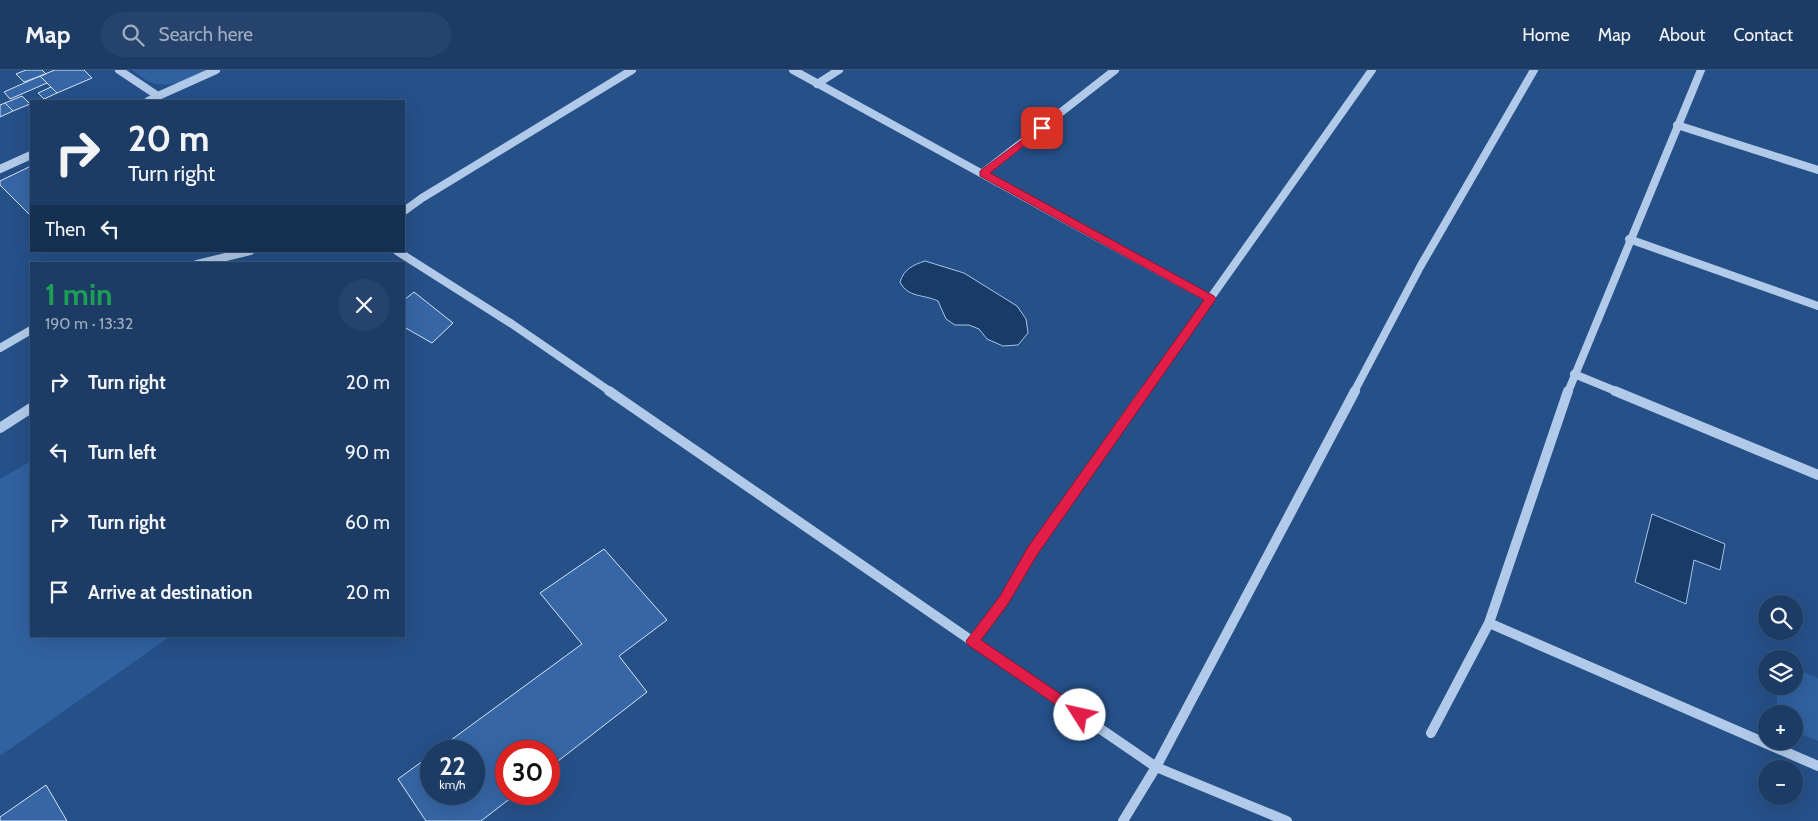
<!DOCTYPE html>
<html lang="en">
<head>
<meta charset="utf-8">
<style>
  body { margin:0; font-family:Cabin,sans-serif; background:#25436c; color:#f1f3f6; height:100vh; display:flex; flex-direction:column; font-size:19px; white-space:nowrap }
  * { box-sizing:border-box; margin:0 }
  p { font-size:16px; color:#a0adbf }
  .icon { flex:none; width:28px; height:28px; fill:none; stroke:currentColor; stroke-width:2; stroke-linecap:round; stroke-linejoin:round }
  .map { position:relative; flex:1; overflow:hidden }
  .side { position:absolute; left:30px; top:192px; width:375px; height:375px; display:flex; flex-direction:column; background:#1c3c66; border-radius:0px; box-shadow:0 5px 20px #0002,0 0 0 1px #3a567a }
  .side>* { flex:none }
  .top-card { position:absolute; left:30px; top:30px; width:375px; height:152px; border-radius:0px; box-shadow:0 5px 20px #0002,0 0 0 1px #3a567a; background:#1c3c66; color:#f1f3f6; overflow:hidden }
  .controls { position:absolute; left:1758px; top:525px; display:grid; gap:10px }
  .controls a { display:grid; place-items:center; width:45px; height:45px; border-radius:50%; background:#1c3c66; box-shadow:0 5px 20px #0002,0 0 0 1px #3a567a; font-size:25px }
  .speed { position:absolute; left:420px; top:670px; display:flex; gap:10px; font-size:25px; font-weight:700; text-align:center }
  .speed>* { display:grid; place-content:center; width:65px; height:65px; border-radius:50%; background:#1c3c66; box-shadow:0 5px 20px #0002,0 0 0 1px #3a567a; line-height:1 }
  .speed small { font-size:12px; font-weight:400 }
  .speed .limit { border:8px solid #d22; background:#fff; color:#111 }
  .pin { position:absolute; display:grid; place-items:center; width:42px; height:42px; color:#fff; margin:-21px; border-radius:10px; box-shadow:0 2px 8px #0006 }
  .me { position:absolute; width:55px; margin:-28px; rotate:305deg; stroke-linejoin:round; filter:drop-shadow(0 0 4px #0008) }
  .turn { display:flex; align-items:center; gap:18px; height:105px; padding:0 15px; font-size:22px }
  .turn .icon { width:65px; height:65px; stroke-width:2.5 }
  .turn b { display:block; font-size:35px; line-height:42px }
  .then { display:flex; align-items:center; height:48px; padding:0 15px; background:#0003; gap:10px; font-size:19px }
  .round { display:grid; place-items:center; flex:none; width:52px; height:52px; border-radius:26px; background:#25436c }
  .overview { display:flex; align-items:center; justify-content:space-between; height:85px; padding:0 15px }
  h1 { font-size:30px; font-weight:800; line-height:38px; color:#1e9e55 }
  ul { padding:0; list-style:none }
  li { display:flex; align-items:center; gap:15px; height:70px; padding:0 15px }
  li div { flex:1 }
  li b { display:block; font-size:19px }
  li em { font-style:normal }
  header { display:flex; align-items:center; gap:30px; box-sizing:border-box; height:70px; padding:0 25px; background:#1c3c66; border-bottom:1px solid #3a567a }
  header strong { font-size:24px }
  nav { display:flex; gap:28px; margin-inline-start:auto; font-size:18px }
  .search { width:350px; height:45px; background:#25436c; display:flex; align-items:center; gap:12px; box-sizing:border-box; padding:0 18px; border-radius:28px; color:#a0adbf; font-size:19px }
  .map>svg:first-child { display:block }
</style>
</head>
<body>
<header>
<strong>Map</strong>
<div class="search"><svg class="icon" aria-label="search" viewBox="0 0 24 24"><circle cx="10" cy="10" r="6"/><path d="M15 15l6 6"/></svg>Search here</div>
<nav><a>Home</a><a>Map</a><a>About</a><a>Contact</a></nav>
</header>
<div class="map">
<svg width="1818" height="751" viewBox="0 0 1818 751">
  <rect width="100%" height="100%" fill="#255088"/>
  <path fill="#3061a0" d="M132 0H207C192 10 170 18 153 13 145 11 138 4 132 0Z
    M31 391V566H171L0 686V409Z
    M1794 598 1818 608V671L1794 661V644H1777V616H1794Z"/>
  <path fill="#1a3b68" stroke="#a6c5ea" d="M925 191 964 203 1017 236 1026 249 1028 263 1018 275 1003 276 987 269 979 259 969 255H955L946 249 938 231C923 224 908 228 900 212 904 199 913 195 925 191Z
    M1652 444 1725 474 1720 500 1694 490 1686 534 1635 512Z"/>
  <path fill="#3666a5" stroke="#d6e4f7" d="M26 0H42L46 4 24 12 16 4Z
    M55 0H84L92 8 57 23 40 6Z
    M40 6 47 13 10 29 4 22Z
    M51 17 57 23 44 29 38 23Z
    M22 26 30 34 13 41 5 33Z
    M5 33 13 41 0 47V35Z
    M31 96V146L0 115V111Z
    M414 222 453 253 432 273 404 257V230Z
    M604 479 667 550 619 586 647 622 549 698V681H506V724H516L481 751H426L398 709 431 685V724H474V681H436L582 574 540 523Z
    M46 715 67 751H0V747Z"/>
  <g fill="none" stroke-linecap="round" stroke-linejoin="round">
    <path stroke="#b1cae9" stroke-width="8" d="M119 0 158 26 148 31
      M793 0 1210 229
      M817 14 839 0
      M158 26 216 0
      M1677 55 1818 100
      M0 99 31 85
      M983 103 1115 0
      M404 141 422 128 632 0
      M1629 169 1818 236
      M397 181 512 254 611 322
      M197 194 250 181
      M0 278 31 260
      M1574 304 1618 322
      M1144 322 1372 0
      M1354 322 1420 197 1534 0
      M1568 322 1701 0"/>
    <path stroke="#b1cae9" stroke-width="10" d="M609 321 972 571
      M1145 321 1032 481 1004 530 972 571 1156 697 1287 751
      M1615 321 1818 405
      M0 358 31 338
      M1489 553 1818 696
      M1431 663 1489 553 1568 321
      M1123 751 1156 697 1355 321"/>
  </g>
  <path fill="#e11d48" stroke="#92132f" d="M1042 55 1046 58 1045 59 990 103 1214 226 1216 229 1037 485 1008 534 981 570 1084 640 1086 645 1084 649 1080 651 968 575 966 571 1000 526 1028 477 1204 230 980 106V101Z"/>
</svg>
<div class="controls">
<a><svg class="icon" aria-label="search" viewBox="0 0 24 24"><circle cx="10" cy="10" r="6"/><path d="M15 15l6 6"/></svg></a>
<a><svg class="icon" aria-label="layers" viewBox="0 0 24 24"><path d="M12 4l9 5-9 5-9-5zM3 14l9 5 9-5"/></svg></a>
<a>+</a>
<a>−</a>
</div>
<div class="speed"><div>22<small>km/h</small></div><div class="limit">30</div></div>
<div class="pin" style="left:1042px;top:58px;background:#d93025"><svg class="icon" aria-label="arrive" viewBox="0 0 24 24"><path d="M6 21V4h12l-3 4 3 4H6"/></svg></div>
<svg class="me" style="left:1080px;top:645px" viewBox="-20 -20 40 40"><circle r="19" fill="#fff"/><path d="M0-13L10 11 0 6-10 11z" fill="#e11d48"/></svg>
<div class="top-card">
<div class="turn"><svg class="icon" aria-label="right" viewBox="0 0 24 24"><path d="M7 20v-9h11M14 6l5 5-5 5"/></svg><div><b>20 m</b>Turn right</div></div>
<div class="then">Then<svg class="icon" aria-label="left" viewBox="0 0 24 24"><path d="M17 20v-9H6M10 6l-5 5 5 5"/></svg></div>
</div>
<section class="side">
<div class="overview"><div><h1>1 min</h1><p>190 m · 13:32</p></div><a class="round"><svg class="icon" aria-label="close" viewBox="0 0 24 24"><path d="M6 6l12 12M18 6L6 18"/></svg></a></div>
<ul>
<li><svg class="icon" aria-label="right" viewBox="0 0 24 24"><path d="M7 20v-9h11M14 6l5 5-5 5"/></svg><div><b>Turn right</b></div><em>20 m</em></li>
<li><svg class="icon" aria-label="left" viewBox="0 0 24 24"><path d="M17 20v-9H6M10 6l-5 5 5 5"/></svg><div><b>Turn left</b></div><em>90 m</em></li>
<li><svg class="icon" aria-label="right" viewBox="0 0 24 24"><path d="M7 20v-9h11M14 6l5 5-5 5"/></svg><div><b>Turn right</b></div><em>60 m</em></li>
<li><svg class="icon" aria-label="arrive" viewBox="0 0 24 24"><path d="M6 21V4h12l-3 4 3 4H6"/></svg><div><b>Arrive at destination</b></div><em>20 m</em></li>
</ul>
</section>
</div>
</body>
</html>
